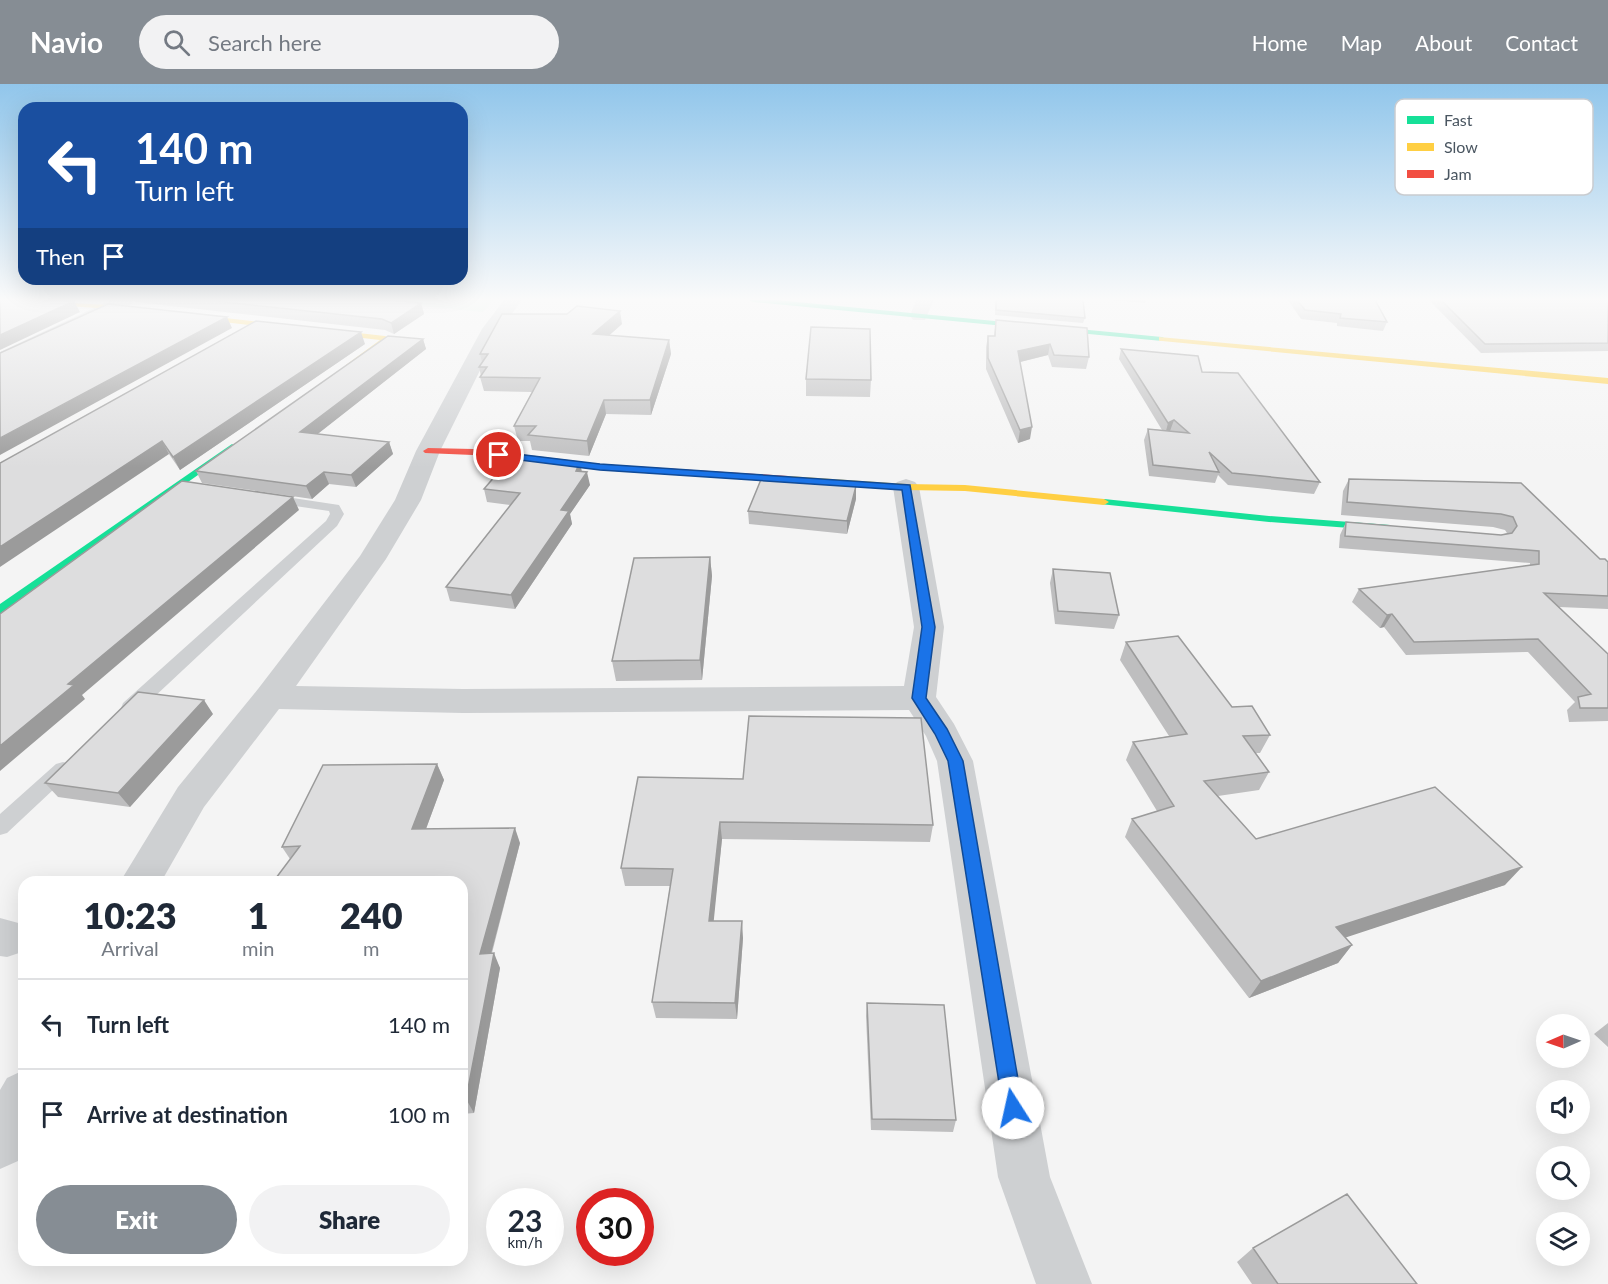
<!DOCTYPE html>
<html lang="en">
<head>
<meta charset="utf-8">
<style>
  body { margin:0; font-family:Lato,sans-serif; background:#f2f2f3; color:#1f2937; height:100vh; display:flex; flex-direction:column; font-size:22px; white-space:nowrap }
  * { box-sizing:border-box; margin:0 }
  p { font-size:20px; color:#747a83 }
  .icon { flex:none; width:33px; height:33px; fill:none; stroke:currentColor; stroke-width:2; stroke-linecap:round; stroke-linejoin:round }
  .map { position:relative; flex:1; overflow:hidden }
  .sheet { position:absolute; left:18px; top:792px; width:450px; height:390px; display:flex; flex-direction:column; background:#fff; border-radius:18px; box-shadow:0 6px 24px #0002 }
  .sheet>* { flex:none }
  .guide { position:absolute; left:18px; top:18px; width:450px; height:183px; border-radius:18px; box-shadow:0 6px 24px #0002; background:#1a4fa0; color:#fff; overflow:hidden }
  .needle { width:39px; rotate:268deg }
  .fabs { position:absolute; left:1536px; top:930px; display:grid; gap:12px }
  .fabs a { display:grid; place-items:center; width:54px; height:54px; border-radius:50%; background:#fff; box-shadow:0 6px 24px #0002; font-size:30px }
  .speed { position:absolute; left:486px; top:1104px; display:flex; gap:12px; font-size:30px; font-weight:700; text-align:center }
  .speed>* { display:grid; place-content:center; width:78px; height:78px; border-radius:50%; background:#fff; box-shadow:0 6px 24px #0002; line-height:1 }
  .speed small { font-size:15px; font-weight:400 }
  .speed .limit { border:9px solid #d22; background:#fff; color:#111 }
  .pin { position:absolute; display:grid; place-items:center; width:51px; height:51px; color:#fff; margin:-26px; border:3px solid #fff; border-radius:50%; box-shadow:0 2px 6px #0007 }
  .me { position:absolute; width:66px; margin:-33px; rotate:350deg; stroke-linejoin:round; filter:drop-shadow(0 0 4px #0008) }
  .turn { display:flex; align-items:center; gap:21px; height:126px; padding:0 18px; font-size:27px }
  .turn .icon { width:78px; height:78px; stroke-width:2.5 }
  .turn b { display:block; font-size:42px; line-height:51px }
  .then { display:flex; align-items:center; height:57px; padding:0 18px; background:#0003; gap:12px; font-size:22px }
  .eta { display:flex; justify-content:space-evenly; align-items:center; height:102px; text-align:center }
  .eta b { font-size:36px; font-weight:800; line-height:42px }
  .action { display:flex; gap:12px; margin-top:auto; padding:12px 18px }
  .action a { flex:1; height:69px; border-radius:36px; background:#868d94; color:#fff; font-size:24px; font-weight:800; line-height:69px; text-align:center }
  .action a+a { background:#f2f2f3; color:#1f2937 }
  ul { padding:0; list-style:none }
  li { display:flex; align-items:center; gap:18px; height:90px; padding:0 18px; border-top:2px solid #e0e1e3 }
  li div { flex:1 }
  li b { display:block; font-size:22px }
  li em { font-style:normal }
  header { display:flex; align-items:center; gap:36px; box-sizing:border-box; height:84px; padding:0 30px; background:#868d94; color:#fff }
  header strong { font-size:28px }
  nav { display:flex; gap:33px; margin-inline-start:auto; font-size:21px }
  .search { width:420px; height:54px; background:#f2f2f3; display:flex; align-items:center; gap:15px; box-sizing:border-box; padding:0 21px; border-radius:33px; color:#747a83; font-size:22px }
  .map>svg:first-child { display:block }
</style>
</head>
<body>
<header>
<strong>Navio</strong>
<div class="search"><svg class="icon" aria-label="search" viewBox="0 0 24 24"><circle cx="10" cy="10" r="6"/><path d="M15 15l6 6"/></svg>Search here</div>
<nav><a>Home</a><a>Map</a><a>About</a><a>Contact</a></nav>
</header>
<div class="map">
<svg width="1608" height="1200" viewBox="0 0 1608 1200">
  <rect width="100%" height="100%" fill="#f4f4f4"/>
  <path fill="#d9f2e3" d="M359 216H493L483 228Z"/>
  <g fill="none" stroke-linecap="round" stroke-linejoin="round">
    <path fill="#ced0d2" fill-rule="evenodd" d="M273 411 339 421 344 430 337 442 137 629 130 630 123 629 121 624 123 619 326 437 330 430 329 427 268 418 266 415 268 412Z
      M63 678 70 680 73 685 70 690 7 749 0 751V730L56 680Z"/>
    <path fill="#ced0d2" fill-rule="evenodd" d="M111 216H134L131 220 0 282V268Z
      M504 216H522L500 246 440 367 421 416 386 475 296 602 463 605 904 602 914 543 893 403 897 398 906 395 915 398 919 403 944 543 936 613 954 640 973 677 1050 1093 1092 1200H1036L998 1093 937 677 926 652 909 626 463 629 279 625 204 723 161 798H120L178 703 258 605 360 472 395 416 416 367 482 245Z
      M916 216H934L925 236H913L910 232Z
      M0 834 22 840V868L7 873 0 872Z
      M24 986V1065L18 1077 0 1085V1006L7 994Z"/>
    <path fill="#16e098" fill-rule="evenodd" d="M749 216H776L1162 253 1166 255 1162 257 753 218Z
      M232 360 237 363 235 365 0 530V520Z
      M1104 415 1269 432 1390 441 1395 444 1390 447 1269 438 1100 420 1099 418Z"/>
    <path fill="#ffcf43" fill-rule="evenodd" d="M8 216 110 221 385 252 389 254 383 263 349 286 346 285V281L380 256 110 225 12 218Z
      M1159 253 1608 294V300L1162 257H1159Z
      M788 392 906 400 965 401 1104 415 1109 418 1104 421 965 407 906 406 784 397 783 395Z"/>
    <path fill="#f24e42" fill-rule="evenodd" d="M428 364 473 365 600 380 788 392 793 395 788 398 600 386 473 371 425 369 423 367Z"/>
  </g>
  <path fill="#bebebf" d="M134 216H391L421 219 424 230 394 250 385 246 135 218Z
    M996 216H1083L1085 234 1083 239 995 231Z
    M1111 216H1146L1145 219Z
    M1288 216H1375L1387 238 1383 247 1337 242V239L1301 235Z
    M1429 216H1608V267L1481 269Z
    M996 236 1089 273 1086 285 1052 283 1048 271 1020 278 1030 355 1018 359 986 285V263L988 252H994Z
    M622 240 609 251 669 256 671 270 651 331 606 330 589 372 532 366 530 357H518L514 342 532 308 484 307 480 293 481 292 479 283 482 278 480 270Z
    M423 255 426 265 317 350 389 358 393 370 356 403 329 400 312 415 202 399 196 387Z
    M365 260 180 386 169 370 0 379Z
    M1121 265 1202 288 1320 398 1314 410 1228 401 1218 391 1215 399 1149 392 1144 356 1148 345 1162 346 1119 275Z
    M806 295 871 296 870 313 806 312Z
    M580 378 582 388 590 401 570 430 572 440 515 525 450 517 446 503 511 421 487 418 484 405Z
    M1349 395 1521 399 1600 475 1608 478V525L1559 523 1608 570V637L1569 638 1567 626 1575 618 1528 568 1406 571 1384 543 1380 544 1352 518 1359 505 1530 481V479L1339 464 1340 451 1346 438 1501 451 1507 449 1505 446 1493 443 1341 431 1343 407Z
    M856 402V415L847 450 749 440 748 427Z
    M710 473 712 492 702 596 616 597 612 577Z
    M1053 485 1119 531 1114 545 1055 540 1050 499Z
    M1126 558 1232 623 1270 651 1260 669H1256L1269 688 1259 706 1218 712 1256 755 1505 801 1345 853 1352 861 1338 879 1249 914 1125 753 1132 735 1157 727 1126 676 1133 658 1169 652 1120 576Z
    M213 630 130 723 58 713 45 699Z
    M437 680 444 696 426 745 520 759 492 869 500 884 474 1029 462 1030V798L290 775 282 763Z
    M743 695 933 741 930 758 722 755 713 837 743 854 737 935 656 934 652 918 670 802H625L621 784Z
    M867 919 956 1036 953 1048 871 1046 866 932Z
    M1608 939V963L1594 950Z
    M1253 1164 1417 1200H1252L1237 1178Z"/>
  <path fill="#9b9b9b" d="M74 217 80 228 0 266V251Z
    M421 219 424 230 394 250 391 239Z
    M620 227 622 240 595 264 593 250Z
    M227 233 232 244 0 371V354Z
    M361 248 365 260 180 386 173 373Z
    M423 255 426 265 305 360 300 348Z
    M669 256 671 270 651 331 650 316Z
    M1050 260 1048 271 1016 279 1018 267Z
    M604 316 606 330 589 372 587 357Z
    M1174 336 1170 347 1165 351 1168 339Z
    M1032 343 1030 355 1018 359 1020 346Z
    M162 357 169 370 0 483V463Z
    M389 358 393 370 356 403 351 391Z
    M580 378 582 390 576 387Z
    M324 388 329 400 312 415 306 402Z
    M587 388 590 401 570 430 572 440 515 525 511 511 561 426Z
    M856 402V415L847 450V437Z
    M293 413 299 426 82 611 85 615 0 687V662L68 600Z
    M710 473 712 492 702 596 700 576Z
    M1392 530 1384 543 1380 544 1387 531Z
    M204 616 213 630 130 723 118 709Z
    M437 680 444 696 420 761 412 745Z
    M720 738 722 755 712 854 709 837Z
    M515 744 520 759 487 885 480 870Z
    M1522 783 1505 801 1323 861 1336 843Z
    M742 837 743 854 737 935 735 919Z
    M1352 861 1338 879 1249 914 1261 897Z
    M494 869 500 884 474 1029 466 1015Z"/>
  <path fill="#ddddde" stroke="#9b9b9b" stroke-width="1.5" d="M0 216H55L74 217 0 251Z
    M205 216H391L421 219 391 239 382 235Z
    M996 216H1083L1085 234 996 226Z
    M1297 216H1375L1387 238 1340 234 1341 230 1305 226Z
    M1441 216H1608V259L1485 260Z
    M108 220 227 233 0 354V269Z
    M577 222 620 227 593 250 669 256 650 316H604L587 357 528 351 536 342H514L540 294 480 293 487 283H479L488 270H480L502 230H567Z
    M996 236 1087 244 1089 273 1054 271 1050 260 1018 267 1032 343 1020 346 988 274V252H995Z
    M256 237 361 248 173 373 162 357 0 463V379Z
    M811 243 870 245 871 296 806 295Z
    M388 252 423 255 300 348 389 358 351 391 324 388 306 402 196 387Z
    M1121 265 1198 272 1202 288 1238 289 1320 398 1232 389 1209 368 1219 388 1153 381 1148 345 1189 349 1174 336 1168 339Z
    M514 370 580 378 576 387 587 388 561 426 569 427 511 511 446 503 520 409 484 405Z
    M762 393 856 402 847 437 748 427Z
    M1349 395 1521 399 1600 475H1605L1608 478V512L1544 509 1608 570V624H1580L1578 613 1591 610 1538 555 1414 558 1392 530 1387 531 1359 505 1539 480V467L1345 452 1346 438 1501 451 1512 449 1517 442 1513 433 1501 430 1347 418Z
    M182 397 293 413 68 600 74 601 0 662V530Z
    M710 473 700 576 612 577 634 474Z
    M1053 485 1110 489 1119 531 1058 527Z
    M1178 552 1232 623 1252 622 1270 651 1243 652 1269 688 1204 697 1256 755 1435 703 1522 783 1336 843 1352 861 1261 897 1132 735 1174 722 1133 658 1187 650 1126 558Z
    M138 608 204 616 118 709 45 699Z
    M749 632 921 634 933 741 720 738 709 837H742L735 919 652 918 673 785 621 784 638 693 743 695Z
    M437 680 412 745 515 744 480 870 494 869 466 1015 462 1016V798H273L300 762 282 763 323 681Z
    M867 919 944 921 956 1036 872 1035Z
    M1347 1110 1417 1200H1278L1253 1164Z"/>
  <linearGradient id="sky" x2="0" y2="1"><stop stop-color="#91c6eb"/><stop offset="0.56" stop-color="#fafafa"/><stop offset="1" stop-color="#fafafa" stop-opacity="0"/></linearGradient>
  <rect width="1608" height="384" fill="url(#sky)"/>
  <path fill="#1a73e8" stroke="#114b97" stroke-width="1.5" d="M499 368 600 380 910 401 935 543 926 614 947 645 963 677 1023 1024 1020 1031 1013 1034 1006 1031 1003 1024 948 677 935 650 912 614 922 543 902 406 600 386 495 373V369Z"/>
  <rect x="1395" y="15" width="198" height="96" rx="9" fill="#fff" stroke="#c9ccd0" stroke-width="1.5"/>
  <rect x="1407" y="32" width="27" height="8" fill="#16e098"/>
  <rect x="1407" y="59" width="27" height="8" fill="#ffcf43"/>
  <rect x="1407" y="86" width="27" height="8" fill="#f24e42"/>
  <g font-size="16" fill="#4a5661">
    <text x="1444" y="42">Fast</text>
    <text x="1444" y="69">Slow</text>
    <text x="1444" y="96">Jam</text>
  </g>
</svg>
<div class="fabs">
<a><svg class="needle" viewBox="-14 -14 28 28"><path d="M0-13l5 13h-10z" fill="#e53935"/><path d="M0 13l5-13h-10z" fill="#747a83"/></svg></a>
<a><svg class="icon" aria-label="sound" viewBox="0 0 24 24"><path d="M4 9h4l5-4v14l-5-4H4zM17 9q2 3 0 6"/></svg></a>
<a><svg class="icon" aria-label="search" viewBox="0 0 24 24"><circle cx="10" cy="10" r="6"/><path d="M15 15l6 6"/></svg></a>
<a><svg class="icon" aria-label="layers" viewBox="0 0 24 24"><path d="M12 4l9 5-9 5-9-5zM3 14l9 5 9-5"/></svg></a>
</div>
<div class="speed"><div>23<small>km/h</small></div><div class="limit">30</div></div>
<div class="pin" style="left:499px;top:371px;background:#d93025"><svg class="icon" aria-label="arrive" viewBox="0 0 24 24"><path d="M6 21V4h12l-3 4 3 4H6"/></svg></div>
<svg class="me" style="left:1013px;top:1024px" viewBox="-20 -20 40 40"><circle r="19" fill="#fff"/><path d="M0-13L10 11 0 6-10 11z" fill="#1a73e8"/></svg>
<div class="guide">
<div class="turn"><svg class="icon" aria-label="left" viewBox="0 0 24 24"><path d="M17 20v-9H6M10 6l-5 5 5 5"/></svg><div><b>140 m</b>Turn left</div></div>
<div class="then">Then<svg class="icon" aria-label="arrive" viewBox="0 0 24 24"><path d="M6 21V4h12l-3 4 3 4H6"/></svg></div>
</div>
<section class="sheet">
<div class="eta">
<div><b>10:23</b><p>Arrival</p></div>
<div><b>1</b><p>min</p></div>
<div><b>240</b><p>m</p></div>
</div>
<ul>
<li><svg class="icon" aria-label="left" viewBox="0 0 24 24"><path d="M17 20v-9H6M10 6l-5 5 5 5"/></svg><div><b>Turn left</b></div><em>140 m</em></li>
<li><svg class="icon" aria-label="arrive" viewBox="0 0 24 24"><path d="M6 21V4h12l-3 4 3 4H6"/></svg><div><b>Arrive at destination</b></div><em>100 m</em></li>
</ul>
<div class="action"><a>Exit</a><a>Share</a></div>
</section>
</div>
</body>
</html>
